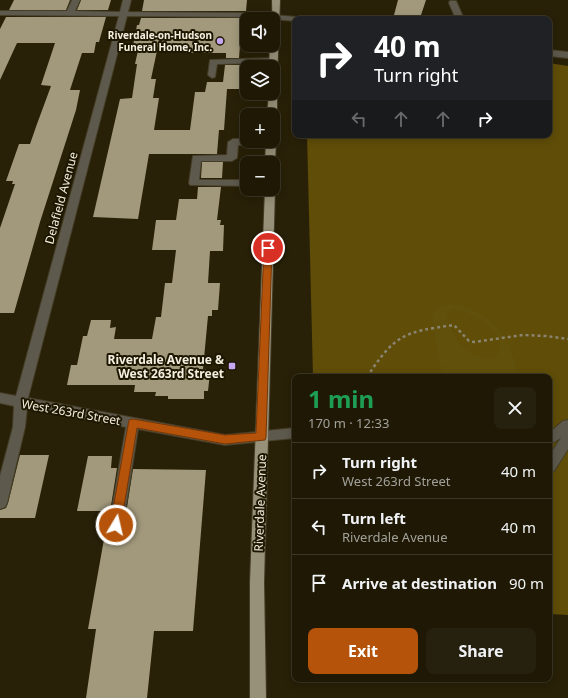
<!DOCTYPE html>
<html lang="en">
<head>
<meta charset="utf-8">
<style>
  body { margin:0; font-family:"Noto Sans",sans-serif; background:#26210f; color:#f1f3f6; height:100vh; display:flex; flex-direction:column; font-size:15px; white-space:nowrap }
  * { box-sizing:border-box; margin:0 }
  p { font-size:13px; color:#a1a09a }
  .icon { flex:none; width:22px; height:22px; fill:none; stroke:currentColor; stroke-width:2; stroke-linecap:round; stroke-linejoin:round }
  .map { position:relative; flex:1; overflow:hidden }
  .sheet { position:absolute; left:292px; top:374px; width:260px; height:308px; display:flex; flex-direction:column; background:#1e1805; border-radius:8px; box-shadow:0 2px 10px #0003,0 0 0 1px #3c3727 }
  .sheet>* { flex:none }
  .banner { position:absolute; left:292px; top:16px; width:260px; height:122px; border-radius:8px; box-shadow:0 2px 10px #0003,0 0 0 1px #3c3727; background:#202124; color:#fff; overflow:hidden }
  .buttons { position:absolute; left:240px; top:12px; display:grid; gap:8px }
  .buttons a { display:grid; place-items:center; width:40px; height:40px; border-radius:8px; background:#1e1805; box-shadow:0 2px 10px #0003,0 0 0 1px #3c3727; font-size:20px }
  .pin { position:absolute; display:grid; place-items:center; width:34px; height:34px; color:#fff; margin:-17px; border:2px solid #fff; border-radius:50%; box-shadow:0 1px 4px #0007 }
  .me { position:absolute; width:44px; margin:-22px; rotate:9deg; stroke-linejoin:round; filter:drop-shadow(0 0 3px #0008) }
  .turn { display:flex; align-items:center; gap:14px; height:84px; padding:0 16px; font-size:18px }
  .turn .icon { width:52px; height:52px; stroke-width:2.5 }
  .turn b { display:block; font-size:28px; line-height:34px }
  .lanes { display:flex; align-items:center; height:38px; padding:0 16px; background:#0003; justify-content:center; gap:20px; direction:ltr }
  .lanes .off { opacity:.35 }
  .round { display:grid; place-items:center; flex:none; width:42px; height:42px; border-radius:8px; background:#26210f }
  .overview { display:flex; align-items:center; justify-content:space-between; height:68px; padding:0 16px }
  h1 { font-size:24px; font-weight:700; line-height:30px; color:#1e9e55 }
  .action { display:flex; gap:8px; margin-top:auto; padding:8px 16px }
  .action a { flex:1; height:46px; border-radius:8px; background:#b45309; color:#fff; font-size:16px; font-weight:700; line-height:46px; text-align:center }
  .action a+a { background:#26210f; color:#f1f3f6 }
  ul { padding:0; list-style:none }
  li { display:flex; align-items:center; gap:12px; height:56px; padding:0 16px; border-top:1px solid #3c3727 }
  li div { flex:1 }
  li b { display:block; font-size:15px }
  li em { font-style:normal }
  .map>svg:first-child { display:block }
</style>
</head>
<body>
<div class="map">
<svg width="568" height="698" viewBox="0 0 568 698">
  <rect width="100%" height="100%" fill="#282007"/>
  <path fill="#5f4d08" d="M549 63 568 66V615L549 614V377H313L307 135H549Z"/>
  <path fill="#614f0c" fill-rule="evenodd" d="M449 304C489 309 513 337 518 377H442L432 317C434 308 440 306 449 304ZM451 309C471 310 514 333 495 357 472 365 449 336 447 315Z"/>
  <path fill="#a2997c" d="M14 0H70L66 10H9Z
    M81 0H111L108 10H77Z
    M144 0H247L246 11H142Z
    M398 0H426L420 18 394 15Z
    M6 17H106L99 42H96L94 53H82L70 90H80L76 110 40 222 14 313H0V228L15 184H12L13 181H6L19 144H30L37 124 51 86 41 85 55 43H17L0 80V29Z
    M141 18H245L244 31H241L239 58H226V53H186L187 47 158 46 151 79H156L153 98H159L154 130H190L195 92H205L207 82H223L225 65H241L239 89H227L224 130H219L217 154H149L138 219 93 217 120 99 132 98 137 64H135L139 46H133L137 25H139Z
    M202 162H223L222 178H201Z
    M198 187H221L217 220H221L220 225H224L223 251H210L208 283H220L218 310H212V316H208L203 369H206V373H210L208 391H204V399H168V396H155L156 392H134L135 385H67L71 365H77L83 336H87L91 320H111L110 328 116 327 114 339H152L156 317H161L165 283H172L176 250H152L156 220H176L179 199H197Z
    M20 455H49L35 518H0V510L6 508 8 503Z
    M88 456H112L111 468H117L108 525 110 531 116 532 121 531 124 526 133 469 206 470 193 631H154L147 698H86L96 629H88L109 511H77Z"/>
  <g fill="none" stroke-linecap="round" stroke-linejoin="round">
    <g stroke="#453d25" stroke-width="2">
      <path id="minor" d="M72 0H80L75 11 120 12 123 0H131L128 12 248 13 297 17 301 19H295V21L248 17 127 16 28 398 225 435 295 428V438L225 445 138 429 123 525 121 530 116 531 111 530 109 525 126 427 27 408 25 427 7 503 5 507 0 509V476L13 427 14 406 0 403V393L16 396 119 16 0 15V11H67Z
        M450 1H456L464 19H456L449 3Z
        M549 50 568 52V58L549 56Z
        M274 58 278 61 277 63 217 64 215 77 212 78 208 75 210 60Z
        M233 139H247V141H273V140L276 142 271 145H238L237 158 232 161H201L199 180H247V186L190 185 189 183 193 156 227 155 228 142Z
        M568 420V449L554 471 549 473V456L561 438 549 445V433L563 421Z"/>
    </g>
    <g stroke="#453d25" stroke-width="2">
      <path id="major" d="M272 0H280L277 80 273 83V67H269L270 45H273Z
        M273 90 277 93V115L273 117V115H267L269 93H273Z
        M273 139 276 141 275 163 273 165V163H265L266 141H273Z
        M273 187 275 189 264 582 266 698H250V582L265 189H273Z"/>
    </g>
    <path stroke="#8a8470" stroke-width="2.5" stroke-dasharray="3 3" stroke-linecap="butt" d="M367 377C395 334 404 332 454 325L469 341 474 342 523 335 546 336 568 339"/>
    <use href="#minor" fill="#5d594d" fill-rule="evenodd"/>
    <use href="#major" fill="#989179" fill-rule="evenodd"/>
  </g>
  <path fill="#b45309" stroke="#753606" d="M268 245 272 248 266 437 265 440 225 444 137 428 121 525 119 528 116 530 112 528 110 525 129 420 133 419 225 435 256 433 264 248Z"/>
  <g fill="#c5a7f1" stroke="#1e1700" stroke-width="1.5">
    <circle cx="220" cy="41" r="4"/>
    <rect x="228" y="362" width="8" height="8" rx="2"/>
  </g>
  <g text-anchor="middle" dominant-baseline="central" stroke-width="4" stroke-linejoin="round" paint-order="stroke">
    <g font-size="10" font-weight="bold" fill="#f4efe0" stroke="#1e1700" text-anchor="end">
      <text x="212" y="35">Riverdale-on-Hudson<tspan x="212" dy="12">Funeral Home, Inc.</tspan></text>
    </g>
    <g font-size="12" fill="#f4efe0" stroke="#1e1700">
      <text transform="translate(61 198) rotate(-75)">Delafield Avenue</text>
      <text transform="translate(71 412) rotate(10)">West 263rd Street</text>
      <text transform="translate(260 503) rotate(-88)">Riverdale Avenue</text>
    </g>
    <g font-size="12" font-weight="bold" fill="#f4efe0" stroke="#1e1700" text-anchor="end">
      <text x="224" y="359">Riverdale Avenue &amp;<tspan x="224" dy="14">West 263rd Street</tspan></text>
    </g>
  </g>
</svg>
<div class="buttons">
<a><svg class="icon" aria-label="sound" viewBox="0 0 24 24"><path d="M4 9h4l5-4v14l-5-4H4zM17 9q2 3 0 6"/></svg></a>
<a><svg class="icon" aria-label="layers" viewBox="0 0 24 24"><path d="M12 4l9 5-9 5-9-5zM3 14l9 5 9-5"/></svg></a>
<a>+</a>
<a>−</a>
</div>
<div class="pin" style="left:268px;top:248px;background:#d93025"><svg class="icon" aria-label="arrive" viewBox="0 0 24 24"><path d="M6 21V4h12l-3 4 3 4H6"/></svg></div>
<svg class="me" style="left:116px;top:525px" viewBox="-20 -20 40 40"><circle r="17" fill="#b45309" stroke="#fff" stroke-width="3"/><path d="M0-11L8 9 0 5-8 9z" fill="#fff"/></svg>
<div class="banner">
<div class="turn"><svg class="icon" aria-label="right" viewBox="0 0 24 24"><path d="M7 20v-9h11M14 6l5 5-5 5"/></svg><div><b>40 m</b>Turn right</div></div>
<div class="lanes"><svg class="icon off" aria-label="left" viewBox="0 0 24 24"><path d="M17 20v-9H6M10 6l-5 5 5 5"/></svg><svg class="icon off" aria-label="ahead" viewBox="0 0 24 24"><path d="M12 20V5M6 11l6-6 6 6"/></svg><svg class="icon off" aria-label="ahead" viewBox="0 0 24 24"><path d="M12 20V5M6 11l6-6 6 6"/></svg><svg class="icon" aria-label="right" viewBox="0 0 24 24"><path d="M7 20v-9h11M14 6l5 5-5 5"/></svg></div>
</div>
<section class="sheet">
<div class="overview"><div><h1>1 min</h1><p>170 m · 12:33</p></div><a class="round"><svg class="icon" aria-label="close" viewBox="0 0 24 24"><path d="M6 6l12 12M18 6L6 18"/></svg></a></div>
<ul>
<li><svg class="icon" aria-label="right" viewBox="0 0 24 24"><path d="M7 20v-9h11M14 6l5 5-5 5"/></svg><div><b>Turn right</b><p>West 263rd Street</p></div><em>40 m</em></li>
<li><svg class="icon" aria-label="left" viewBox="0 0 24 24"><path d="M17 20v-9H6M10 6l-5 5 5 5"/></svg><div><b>Turn left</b><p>Riverdale Avenue</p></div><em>40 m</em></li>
<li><svg class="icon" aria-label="arrive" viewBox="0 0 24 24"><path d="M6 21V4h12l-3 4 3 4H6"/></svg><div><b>Arrive at destination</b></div><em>90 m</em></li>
</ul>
<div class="action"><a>Exit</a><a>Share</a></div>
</section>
</div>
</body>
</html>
